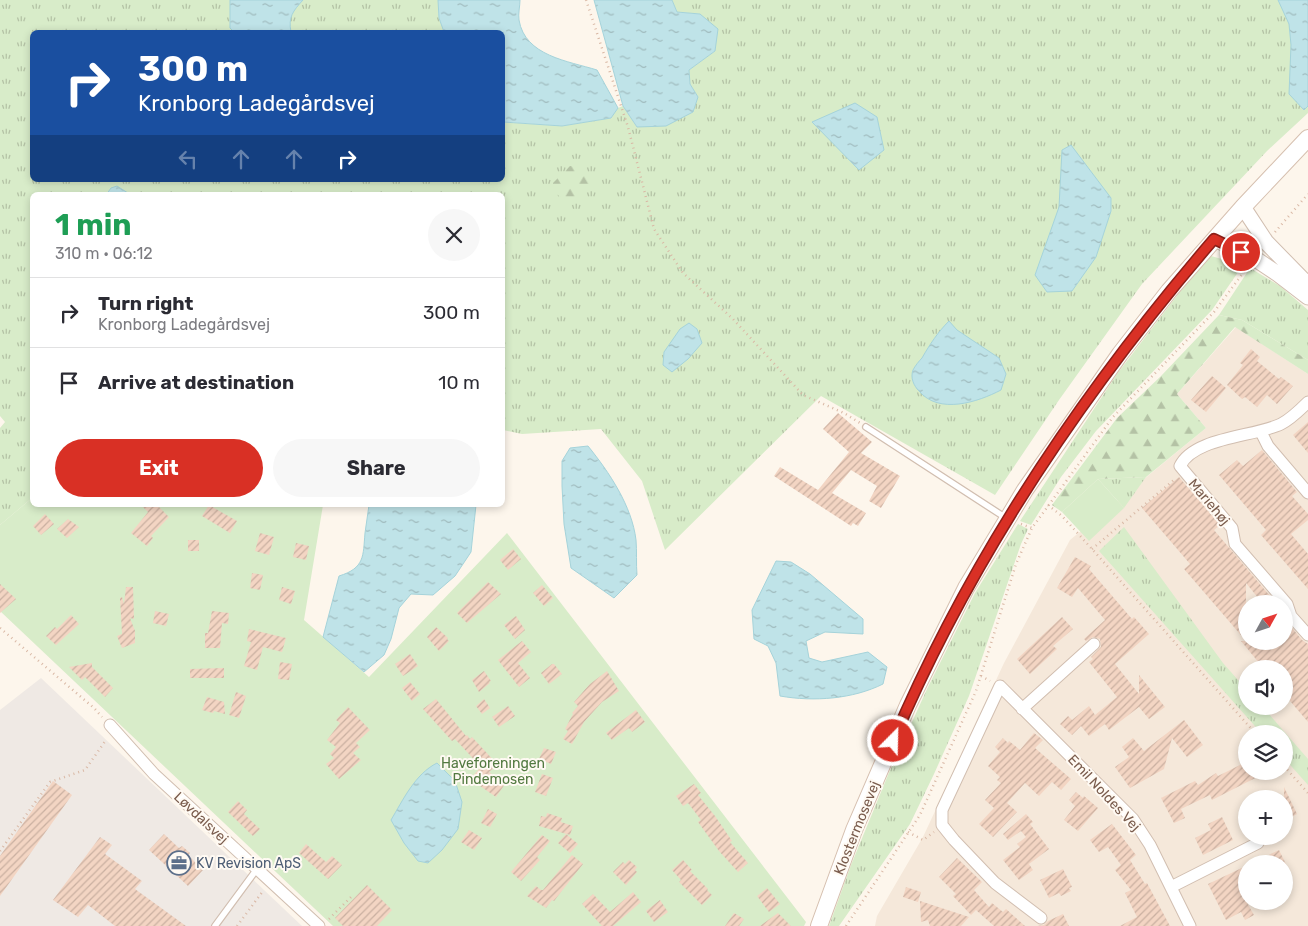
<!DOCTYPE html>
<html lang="en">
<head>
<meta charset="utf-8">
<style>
  body { margin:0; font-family:Rubik,sans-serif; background:#f7f7f7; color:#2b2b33; height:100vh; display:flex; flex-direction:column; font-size:19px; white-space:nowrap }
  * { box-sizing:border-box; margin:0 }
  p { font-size:16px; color:#7c7c81 }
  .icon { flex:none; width:28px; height:28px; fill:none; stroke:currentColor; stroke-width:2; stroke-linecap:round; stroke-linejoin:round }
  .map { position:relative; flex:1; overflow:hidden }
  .details { position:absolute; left:30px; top:192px; width:475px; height:315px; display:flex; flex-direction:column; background:#fff; border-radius:8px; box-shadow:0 2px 8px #0003 }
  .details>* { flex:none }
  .hud { position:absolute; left:30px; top:30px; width:475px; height:152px; border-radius:8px; box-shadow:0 2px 8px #0003; background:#1a4fa0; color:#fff; overflow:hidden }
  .needle { width:32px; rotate:50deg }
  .tools { position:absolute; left:1238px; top:595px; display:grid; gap:10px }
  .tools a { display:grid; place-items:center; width:55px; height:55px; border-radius:50%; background:#fff; box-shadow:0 2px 8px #0003; font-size:25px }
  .pin { position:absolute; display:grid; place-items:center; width:42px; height:42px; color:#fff; margin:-21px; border:2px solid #fff; border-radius:50%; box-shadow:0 1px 5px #0007 }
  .me { position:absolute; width:55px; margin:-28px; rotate:23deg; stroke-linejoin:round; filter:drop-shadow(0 0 4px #0008) }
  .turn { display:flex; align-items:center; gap:18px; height:105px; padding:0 25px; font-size:22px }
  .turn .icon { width:65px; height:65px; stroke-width:2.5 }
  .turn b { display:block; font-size:35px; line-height:42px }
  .lanes { display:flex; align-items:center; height:48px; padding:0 25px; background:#0003; justify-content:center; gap:25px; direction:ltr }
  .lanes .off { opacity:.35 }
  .round { display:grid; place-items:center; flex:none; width:52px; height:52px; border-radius:26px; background:#f7f7f7 }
  .overview { display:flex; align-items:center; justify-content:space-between; height:85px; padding:0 25px }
  h1 { font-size:30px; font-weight:700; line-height:38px; color:#1e9e55 }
  .action { display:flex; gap:10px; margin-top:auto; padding:10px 25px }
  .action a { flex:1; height:58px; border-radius:30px; background:#d93025; color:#fff; font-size:20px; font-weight:700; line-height:58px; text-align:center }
  .action a+a { background:#f7f7f7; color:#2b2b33 }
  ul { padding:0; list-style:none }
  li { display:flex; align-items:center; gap:15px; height:70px; padding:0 25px; border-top:1px solid #e1e1e2 }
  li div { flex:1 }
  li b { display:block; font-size:19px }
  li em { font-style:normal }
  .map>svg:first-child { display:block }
</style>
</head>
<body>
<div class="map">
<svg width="1308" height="926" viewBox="0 0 1308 926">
  <defs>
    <pattern id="grass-tufts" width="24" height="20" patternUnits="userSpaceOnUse" patternTransform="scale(1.25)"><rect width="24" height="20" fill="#d8ecc9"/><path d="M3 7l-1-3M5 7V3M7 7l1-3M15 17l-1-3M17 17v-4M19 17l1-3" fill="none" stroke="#b4c2a5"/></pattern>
    <pattern id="forest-firs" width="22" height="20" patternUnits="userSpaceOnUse" patternTransform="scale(1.25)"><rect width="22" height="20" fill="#d8ecc9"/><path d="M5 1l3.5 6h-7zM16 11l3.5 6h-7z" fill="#b4c2a5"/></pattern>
    <pattern id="water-ripples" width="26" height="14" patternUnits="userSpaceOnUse" patternTransform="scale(1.25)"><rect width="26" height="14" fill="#bfe3e8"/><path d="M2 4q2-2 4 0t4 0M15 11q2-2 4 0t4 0" fill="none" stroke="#a0bbbe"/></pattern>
    <pattern id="building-hatch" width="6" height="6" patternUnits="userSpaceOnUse" patternTransform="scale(1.25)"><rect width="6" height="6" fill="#f3d5c3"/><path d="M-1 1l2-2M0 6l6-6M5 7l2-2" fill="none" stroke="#cab0a1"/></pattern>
  </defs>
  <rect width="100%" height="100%" fill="#fdf6ec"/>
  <path fill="#f5e8da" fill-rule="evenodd" d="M1236 327 1308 374V926H875L877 916 923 837 1004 663 1070 540 1206 428 1177 394ZM1246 604H1284V641H1246ZM1246 669H1284V706H1246ZM1246 734H1284V771H1246ZM1246 799H1284V836H1246ZM1246 864H1284V901H1246Z"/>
  <path fill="#efe9e4" d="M41 678 302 926H0V710Z"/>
  <path fill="url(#grass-tufts)" d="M0 0H438L439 18 444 32H32V180H502L503 122 562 126 610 118 618 108 623 106 637 127 698 97 690 84 689 70 715 51 700 14 677 12 672 0H1308V113L1267 151 1142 284 1059 400 995 495 821 396 665 550 642 481 601 429 522 434 503 430 502 195H32V498L0 525V428L5 422 0 416Z
    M1211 256 1243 265 1212 310 1096 431 1061 477 1031 525 1020 521 1117 374 1179 293Z
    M1250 268 1280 286 1308 310V360L1242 320 1219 315Z
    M1146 477 1124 508 1098 479Z
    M1018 524 1028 529 1021 544 969 696 934 774 910 824 839 926H829L851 865 888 775 927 689 975 593Z
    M1124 527 1223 663 1246 689V706H1262L1308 759V785L1284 758V734H1262L1099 551Z"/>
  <path fill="url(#forest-firs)" d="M570 166 583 168 588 174 590 183 576 197 564 199 553 192V183Z
    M1219 315 1242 320 1308 360V374L1235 327 1177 394 1206 428 1146 477 1098 479 1062 512 1052 505 1117 418 1161 376Z"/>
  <path fill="#d8ecc9" d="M1098 479 1124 508 1089 541 1062 512Z
    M32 498V505H323L304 620 369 677 507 533 806 922 804 926H333L0 611V525Z"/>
  <path fill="url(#water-ripples)" stroke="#a5d3da" d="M230 0H303C293 11 288 17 291 32H234L230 28Z
    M438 0H520C520 6 518 14 519 20 525 56 568 61 597 70L618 108 611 118 562 126 503 122 502 32H444L439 18Z
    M594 0H672L677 12 700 14 718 29 715 51 689 70 690 84 698 97 693 112 666 126 637 127 623 106Z
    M1278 0H1308V106L1304 110 1289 94 1291 45 1289 24Z
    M855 103 877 117 884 150 859 170 812 122Z
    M1071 145 1111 198V211L1096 257 1072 291 1047 292 1035 275 1059 207 1062 150Z
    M117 186 131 195H106L111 188Z
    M949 321 957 330 999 358 1006 374 1001 390C978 402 939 415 919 391 914 386 910 378 913 370 915 366 919 361 922 358 930 344 938 332 949 321Z
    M689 323 697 329 702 343 688 359 672 372 663 365 664 352 680 329Z
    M588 446C609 472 632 506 636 540 637 551 636 564 637 575L614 598 571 568 564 524 562 486V461L570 448Z
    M369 505H476L471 552 455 576 433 595 411 594 399 608 391 639 384 655 364 672 323 637 339 576C365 568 363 556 365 533 366 524 368 514 369 505Z
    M776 561 791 562 810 574 863 619V634L825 632 806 641 809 658 822 662 868 652 887 667 883 684C853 699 814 702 780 696L776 663 768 646 754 639 752 610Z
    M437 763 455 781 462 802 458 829 442 850 428 863 418 861 404 843 391 820C403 800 415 774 437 763Z"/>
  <path fill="url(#building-hatch)" d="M1251 349 1260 357 1257 361 1279 379 1281 377 1293 386 1277 404 1267 395 1257 407 1245 397 1242 399 1227 385 1243 365 1240 363Z
    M1212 376 1226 388 1206 412 1191 400Z
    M838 413 872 442 861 453 900 476 881 508 869 501 877 486 851 470 832 493 866 513 858 526 853 523 851 526 774 476 780 467 818 490 849 452 823 429Z
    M1308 422V453L1293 435Z
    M1262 450 1297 492 1292 496 1308 514V520L1291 534 1308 554V589L1261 535 1266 530 1219 475 1237 460 1243 466Z
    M1179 477 1220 525 1214 530 1277 604H1263L1246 583V641H1284V618L1302 640 1308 644V722L1284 694V669H1264L1241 641H1246L1184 569 1190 564 1142 508Z
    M141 505H157L169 517 151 536 153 538 147 546 131 533 148 512Z
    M209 505 237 521 230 533 202 516Z
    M45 514 54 524 41 535 33 526Z
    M68 519 79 527 67 538 57 529Z
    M260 533 274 537 269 555 255 551Z
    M188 540H199V551H188Z
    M296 543 309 546 306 560 293 557Z
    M513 549 521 559 508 570 500 560Z
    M1075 557 1091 566 1089 569 1132 619 1134 617 1149 634 1115 664 1139 694V675L1165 707 1149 719 1139 707 1109 730 1105 724 1089 736 1081 726 1072 735 1060 724 1068 716 1072 720 1089 706 1095 715 1117 697 1089 662 1093 659 1091 657 1101 647 1100 639 1093 637 1086 641 1084 639 1105 620 1078 588 1072 597 1057 588Z
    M252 573 263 575 260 590 250 588Z
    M488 582 501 594 467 623 457 613Z
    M0 584 16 599 0 613Z
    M542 585 553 598 544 606 533 593Z
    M126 587H133L134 619 130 618 135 631V643L122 648 117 636 122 634 120 598 122 597 124 604Z
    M282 587 295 591 291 604 279 600Z
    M155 611 169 614 166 626 153 623Z
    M212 611 229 613 228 624 222 623 220 648H205V633H208Z
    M71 615 79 624 56 645 46 636 55 627 57 629Z
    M516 616 525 630 515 639 504 625Z
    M1062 617 1073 629 1053 646 1057 649 1030 674 1017 659Z
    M436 627 448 638 447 639 449 641 439 651 427 637Z
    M249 629 286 638 282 652 263 647 257 670 244 666 251 642 247 641Z
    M522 641 531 652 518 663 530 678 519 687 498 660Z
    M410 654 418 666 403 676 395 664Z
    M280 662 292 664 289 680 278 679Z
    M92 663V667L113 688 105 697 85 677 82 680 69 667Z
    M552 664H554L562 674 549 684 541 673Z
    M224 668V678H190V669Z
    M484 671 491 681 489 682 490 683 479 692 472 680Z
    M607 671 619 691 602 702 584 722 572 744 563 739 568 731 565 729 573 714 572 713 578 706 574 702 590 684Z
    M410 682 420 694 412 701 402 688Z
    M236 692 246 696 239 718 229 715Z
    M207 697 224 702 225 714 214 711 213 713 202 710Z
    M436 699 466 736 467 735 470 739 472 737 498 765 489 772 505 784 496 797 470 779 481 767 455 739 452 741 423 709Z
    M484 699 490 708 482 714 476 706Z
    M508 706 515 716 499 727 492 717Z
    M348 707 370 730 356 743 360 747 353 753 361 760 339 779 326 764 334 758 330 754 336 747 327 740 340 723 336 720Z
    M636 710 645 722 632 732 629 728 612 740 606 733Z
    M1184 720 1203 745 1187 757 1172 738 1164 769 1130 788 1115 767 1129 757 1122 747 1133 738 1144 751Z
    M1034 733 1043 740 1035 748 1071 779 1061 790 1052 782 1039 796 1025 783 1007 803 1017 812 993 837 979 824 994 808 985 800 1001 783 997 780 1000 777 988 766 1000 752 995 747 1003 738 1008 743 1009 741 1020 750Z
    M544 748 556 752 551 764 539 759Z
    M1246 762V771H1269L1212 800 1210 795 1181 809 1185 818 1174 823 1161 798 1195 781 1198 785 1216 773 1218 776Z
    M542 774 553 778 546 796 535 792Z
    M53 781 72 795 0 896V856Z
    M694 784 701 793 698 795 715 816 732 841 730 842 748 863 738 872 719 851 698 822 701 820 688 803 683 806 676 796Z
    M1284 787 1297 814 1284 821Z
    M1076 792 1083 798 1084 796 1098 808 1078 831 1064 820 1075 806 1069 800Z
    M238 801 247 810 244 814 260 829 253 836 228 812Z
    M488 809 497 814 490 827 481 823Z
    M547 813 562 818 561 822 573 826 570 835 539 826 541 816 546 817Z
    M1026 814 1033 822 1030 824 1049 849 1029 864 1033 870 1019 880 1003 860 1020 847 1017 844 1026 837 1021 831 1008 840 1003 834Z
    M1222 817 1233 840 1203 855 1195 838 1211 830 1208 824Z
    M1112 824 1136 855 1130 860 1145 884 1147 883 1170 926H1120L1137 917 1125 893 1131 890 1115 870 1121 865 1108 847 1099 852 1090 840Z
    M469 830 482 838 474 850 461 842Z
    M164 834 179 848 182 846 190 853 188 855 203 870 188 886 149 850Z
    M566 834 578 844 570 853 558 843Z
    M542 835 550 841 537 857 540 860 521 881 511 872Z
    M100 837 112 845 105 854 142 881 135 889 186 926H115L88 905 78 917 53 900Z
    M306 844 326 862 332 856 342 865 328 879 299 853Z
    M1279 850 1286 864H1250Z
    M572 855 583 864 554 901 552 900 546 908 527 896 536 886 541 890H543Z
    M957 858 982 882 974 890 989 907 992 903 1003 912 1006 909 1025 926H994L976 910 971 915 953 896 956 894 939 877Z
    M629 860 637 867 635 870 637 872 626 885 613 872 623 862 625 864Z
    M683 860 692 870 690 871 708 889 707 890 712 895 702 905 679 882 681 880 672 870Z
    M1246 866V901L1254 915 1245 920 1241 912 1226 920 1208 884Z
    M1063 869 1072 887 1069 888 1071 891 1061 896 1059 893 1049 898 1040 880Z
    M367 885 392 910 377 926H343L335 918Z
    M906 887 921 892 918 902 903 897Z
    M767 888 780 904 769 912 757 896Z
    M633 892 641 902 613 926H602L582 904 593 894 610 912Z
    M660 900 668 912 654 922 646 911Z
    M920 901 969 917 961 926H930L928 920 921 922Z
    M734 913 744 919 739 926H725Z
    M778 913 791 926H760Z
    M1063 914 1069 926H1037L1044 925 1048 921Z"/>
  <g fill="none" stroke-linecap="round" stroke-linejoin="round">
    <g stroke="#d1beb0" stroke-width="8">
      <path id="service" d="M866 427 1006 518
        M215 926 257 869"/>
    </g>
    <g stroke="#d1beb0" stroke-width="13">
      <path id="minor" d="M1308 402C1300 410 1291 419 1281 424 1254 437 1194 437 1180 466L1232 528 1235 544 1287 604 1291 616 1308 635
        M1261 432 1268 446 1308 493
        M1022 709 1094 644
        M110 725 154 774 319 926
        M1171 887 1258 843
        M1041 918 995 883 954 840 942 825V810L1000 686 1133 819 1150 845 1190 926"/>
    </g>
    <g stroke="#d1beb0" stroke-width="17">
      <path id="tertiary" d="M1243 207 1266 242 1308 285
        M1215 239 1254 258 1278 274 1308 297"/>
    </g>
    <g stroke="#d6c0b0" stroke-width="18">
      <path id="secondary" d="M819 926 854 830 908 705 966 588 1025 490 1120 354 1169 291 1243 207 1308 138"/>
    </g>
    <path stroke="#d9b8a5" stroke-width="2.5" stroke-dasharray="1 4" stroke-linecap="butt" d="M586 0 628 127 654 229 683 273 733 319 803 395 844 413 860 423
      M1275 232 1308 194
      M1048 505 1062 516 1092 549 1256 734
      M1021 524 1032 528
      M1092 549 1175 479
      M0 628 94 708 102 717
      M981 676 990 681
      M1284 766 1308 793
      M908 832 923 840 934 832
      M0 851 50 782 85 770 106 740
      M329 919 352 896
      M237 926 263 891
      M846 926 920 815 976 691 1016 564 1032 528 1113 417 1214 312 1246 269"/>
    <use href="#service" stroke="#fff" stroke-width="5.5"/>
    <use href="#minor" stroke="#fff" stroke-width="11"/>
    <use href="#tertiary" stroke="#fff" stroke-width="15"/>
    <use href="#secondary" stroke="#fff" stroke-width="16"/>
  </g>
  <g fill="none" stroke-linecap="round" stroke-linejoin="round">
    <g stroke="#8d1f18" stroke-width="12">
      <path id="route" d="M893 741C971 557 1084 390 1214 239L1241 252"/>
    </g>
    <use href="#route" stroke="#d93025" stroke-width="9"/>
  </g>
  <defs>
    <g id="office-ring" transform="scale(1.25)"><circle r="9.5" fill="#fffaf3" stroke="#5c6f8a" stroke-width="1.5"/><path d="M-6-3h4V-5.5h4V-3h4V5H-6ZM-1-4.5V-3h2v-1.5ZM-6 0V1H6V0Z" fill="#5c6f8a"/></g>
  </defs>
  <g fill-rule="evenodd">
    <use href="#office-ring" x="179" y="863"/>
  </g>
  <g text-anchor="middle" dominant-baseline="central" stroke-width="4" stroke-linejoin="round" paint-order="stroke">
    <g font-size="14" fill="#7a5c4d" stroke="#fffaf3">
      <text transform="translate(1209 502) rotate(50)">Mariehøj</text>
      <text transform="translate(1104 793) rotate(47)">Emil Noldes Vej</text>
      <text transform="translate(201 818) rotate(43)">Løvdalsvej</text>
      <text transform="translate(857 828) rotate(-68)">Klostermosevej</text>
    </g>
    <g font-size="14" fill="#537a41" stroke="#fffaf3">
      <text x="493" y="763">Haveforeningen<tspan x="493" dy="16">Pindemosen</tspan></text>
    </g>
    <g font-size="14" fill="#4e5e75" stroke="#fffaf3" text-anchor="start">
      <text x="196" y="863">KV Revision ApS</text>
    </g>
  </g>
</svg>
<div class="tools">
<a><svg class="needle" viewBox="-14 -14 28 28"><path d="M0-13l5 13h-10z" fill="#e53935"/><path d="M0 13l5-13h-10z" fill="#7c7c81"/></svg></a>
<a><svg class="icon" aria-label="sound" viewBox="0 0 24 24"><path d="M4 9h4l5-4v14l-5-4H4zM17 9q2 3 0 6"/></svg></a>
<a><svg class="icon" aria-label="layers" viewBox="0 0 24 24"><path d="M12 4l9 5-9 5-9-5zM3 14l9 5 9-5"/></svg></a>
<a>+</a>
<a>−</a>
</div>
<div class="pin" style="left:1241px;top:252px;background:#d93025"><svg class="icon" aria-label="arrive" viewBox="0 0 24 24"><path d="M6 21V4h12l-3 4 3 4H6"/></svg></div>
<svg class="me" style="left:893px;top:741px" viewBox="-20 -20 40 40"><circle r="17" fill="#d93025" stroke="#fff" stroke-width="3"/><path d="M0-11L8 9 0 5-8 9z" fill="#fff"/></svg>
<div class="hud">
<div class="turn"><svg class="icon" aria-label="right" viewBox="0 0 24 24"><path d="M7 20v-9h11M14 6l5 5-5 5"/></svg><div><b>300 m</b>Kronborg Ladegårdsvej</div></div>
<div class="lanes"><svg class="icon off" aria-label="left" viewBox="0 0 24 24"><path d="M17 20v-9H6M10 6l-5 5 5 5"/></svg><svg class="icon off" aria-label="ahead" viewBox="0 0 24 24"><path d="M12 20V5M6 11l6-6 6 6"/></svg><svg class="icon off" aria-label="ahead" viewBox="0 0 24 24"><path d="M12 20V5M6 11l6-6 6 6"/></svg><svg class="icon" aria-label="right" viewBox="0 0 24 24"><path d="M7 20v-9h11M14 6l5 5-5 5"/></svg></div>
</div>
<section class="details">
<div class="overview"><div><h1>1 min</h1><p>310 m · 06:12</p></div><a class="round"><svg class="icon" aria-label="close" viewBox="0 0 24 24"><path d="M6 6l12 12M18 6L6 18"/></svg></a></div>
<ul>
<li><svg class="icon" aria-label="right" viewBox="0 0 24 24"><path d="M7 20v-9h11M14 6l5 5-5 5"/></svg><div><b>Turn right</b><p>Kronborg Ladegårdsvej</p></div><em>300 m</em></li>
<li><svg class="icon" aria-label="arrive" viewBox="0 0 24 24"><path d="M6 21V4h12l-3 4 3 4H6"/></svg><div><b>Arrive at destination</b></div><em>10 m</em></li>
</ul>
<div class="action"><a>Exit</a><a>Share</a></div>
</section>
</div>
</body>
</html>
